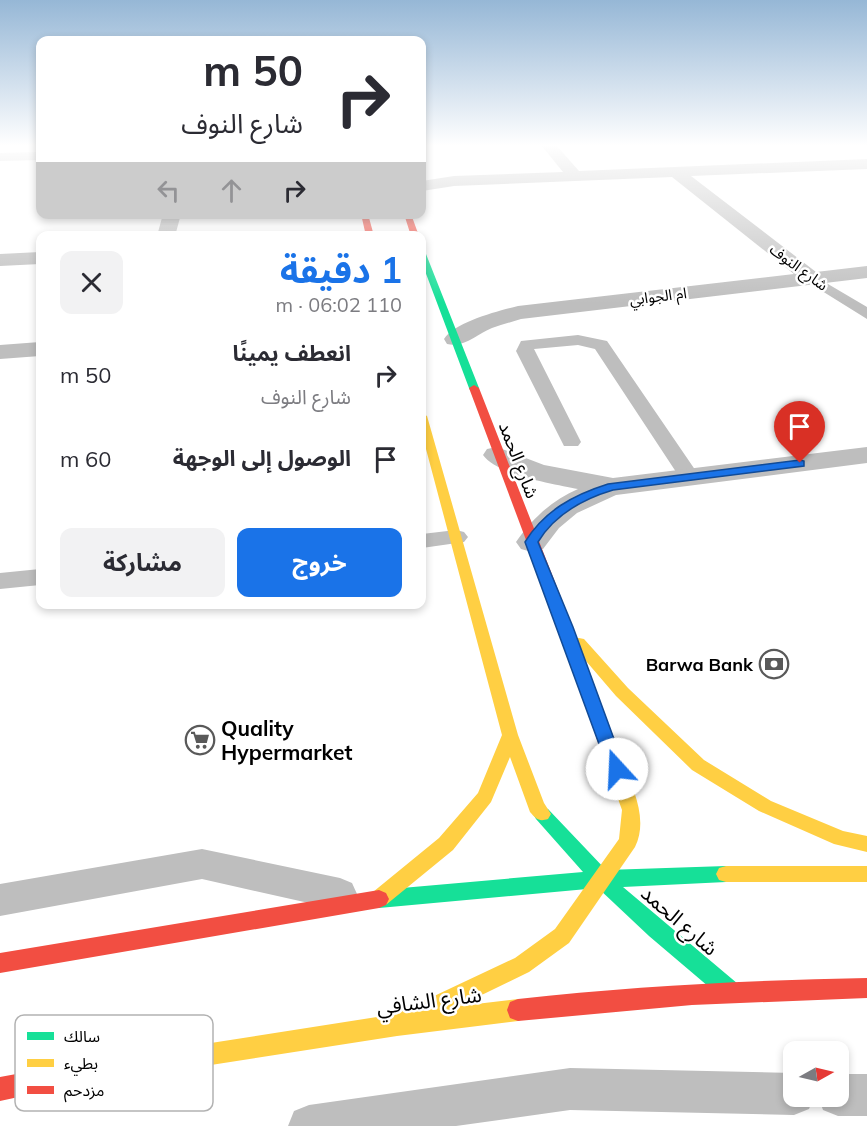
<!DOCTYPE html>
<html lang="ar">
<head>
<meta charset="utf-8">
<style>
  body { margin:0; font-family:Mulish,"Noto Sans Arabic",sans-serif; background:#f2f2f3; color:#2b2b33; direction:rtl; height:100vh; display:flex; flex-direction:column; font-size:22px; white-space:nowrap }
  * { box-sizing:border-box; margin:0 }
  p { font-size:20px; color:#7c7c81 }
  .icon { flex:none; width:33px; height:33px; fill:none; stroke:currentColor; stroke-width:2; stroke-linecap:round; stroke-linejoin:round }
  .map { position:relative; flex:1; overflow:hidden; direction:ltr }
  .sheet { position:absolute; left:36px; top:231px; width:390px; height:378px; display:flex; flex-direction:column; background:#fff; border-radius:12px; box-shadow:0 3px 9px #0003; direction:rtl }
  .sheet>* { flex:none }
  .top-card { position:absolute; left:36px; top:36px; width:390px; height:183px; border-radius:12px; box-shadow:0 3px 9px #0003; direction:rtl; background:#fff; color:#2b2b33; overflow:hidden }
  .needle { width:39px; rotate:82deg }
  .buttons { position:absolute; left:783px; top:1041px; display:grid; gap:12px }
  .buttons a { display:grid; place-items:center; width:66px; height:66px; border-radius:12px; background:#fff; box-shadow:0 3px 9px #0003; font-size:30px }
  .pin { position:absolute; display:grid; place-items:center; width:51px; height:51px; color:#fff; margin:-62px -26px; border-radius:50% 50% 50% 0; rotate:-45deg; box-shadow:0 0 6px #0007 }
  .pin .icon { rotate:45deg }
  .me { position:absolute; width:66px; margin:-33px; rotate:340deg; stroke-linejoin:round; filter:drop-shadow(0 0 4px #0008) }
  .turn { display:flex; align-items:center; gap:21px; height:126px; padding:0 24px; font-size:27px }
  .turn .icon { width:78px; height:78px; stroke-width:2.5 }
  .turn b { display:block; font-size:42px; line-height:51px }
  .lanes { display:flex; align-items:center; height:57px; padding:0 24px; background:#0003; justify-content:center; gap:30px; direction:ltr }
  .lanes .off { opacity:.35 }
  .round { display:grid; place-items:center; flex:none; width:63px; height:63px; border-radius:12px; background:#f2f2f3 }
  .summary { display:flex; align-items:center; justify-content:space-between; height:102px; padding:0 24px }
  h1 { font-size:36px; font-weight:700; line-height:45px; color:#1a73e8 }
  .cta { display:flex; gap:12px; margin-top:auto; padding:12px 24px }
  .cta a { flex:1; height:69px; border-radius:12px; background:#1a73e8; color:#fff; font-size:24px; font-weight:700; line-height:69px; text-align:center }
  .cta a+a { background:#f2f2f3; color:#2b2b33 }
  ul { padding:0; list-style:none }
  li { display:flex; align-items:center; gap:18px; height:84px; padding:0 24px }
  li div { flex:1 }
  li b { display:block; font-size:22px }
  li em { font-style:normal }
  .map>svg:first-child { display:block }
</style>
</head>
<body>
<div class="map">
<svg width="867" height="1126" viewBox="0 0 867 1126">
  <rect width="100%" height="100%" fill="#fff"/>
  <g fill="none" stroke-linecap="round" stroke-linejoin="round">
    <path fill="#bebebe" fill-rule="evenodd" d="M811 274 867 307V319L806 281 804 278Z
      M578 335 607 341 700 477 696 481 689 483 682 481 595 349 578 345 534 349 581 442 578 446H564L516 351 521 341Z
      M456 530 464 532 468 537 464 542 422 548V534Z
      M40 569V585L0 589V573Z
      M202 849 340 878 352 883 357 894 352 905 340 910 202 879 0 916V884Z
      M570 1068 794 1073V1096H814L809 1109 794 1115 570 1110 456 1126H288L294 1111 309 1105Z
      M838 1074H867V1116H838L823 1110 818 1096H838Z"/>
    <path fill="#bebebe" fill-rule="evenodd" d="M541 145H556L579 171 867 159V169L691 176 816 272 867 266V278L521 319C511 322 501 325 492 328 477 334 465 348 447 344L444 339C455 322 498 311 518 306L794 274 672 177 454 186 422 191V181L454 176 563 172Z
      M40 152V160L0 161V153Z
      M163 214H181L175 236H157Z
      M40 252V264L0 266V254Z
      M40 342V356L0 359V345Z
      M497 447 544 465 613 478 867 447V463L616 495 577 513 559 528 543 549 532 552 521 549 516 542C533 518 551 501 578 489 554 484 497 475 483 455L487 449Z"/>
    <path fill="#16e098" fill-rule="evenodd" d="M422 252 426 254 479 388 478 390H470L469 388 422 263Z
      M542 807 548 809 606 870 726 866 733 868 736 874 733 880 726 882 623 887 738 984 741 991 738 998 730 1001 722 998 649 936 598 888 379 908 372 905 369 899 372 893 379 890 583 872 536 819 533 814 536 809Z"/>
    <path fill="#ffcf43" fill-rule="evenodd" d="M422 413 427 416 518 735 544 803 551 814 548 819C539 822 536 819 530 812L510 757 491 802 453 850 387 904 380 907 373 904 370 898 373 892 439 838 478 793 502 735 422 434Z
      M579 638 584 639 628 688 704 760 771 801 843 831 867 836V852L834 844 759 811 692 770 616 696 574 647 572 643 574 639Z
      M613 753 619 755 622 760C632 787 649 818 635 847L569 943 529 972 459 1006 518 999 526 1002 529 1010 526 1018 518 1021 397 1036 198 1067 190 1064 187 1056 190 1048 198 1045 396 1014 515 958 555 929 619 839 622 810 604 760 607 755Z
      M726 866H867V882H726L719 880 716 874 719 868Z"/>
    <path fill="#f24e42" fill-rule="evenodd" d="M361 214H368L374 236H366Z
      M404 214H411L419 236H411Z
      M474 385 479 388 573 628 622 760 619 765 613 767 607 765 604 760 559 628 469 388Z
      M379 890 386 893 389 899 386 905 379 908 0 973V953Z
      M867 978V998L692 1005 518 1021 510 1018 507 1010 510 1002 518 999C634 986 750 980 867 978Z
      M198 1045 206 1048 209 1056 206 1064 198 1067 65 1087 0 1101V1077L65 1065Z"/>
  </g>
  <linearGradient id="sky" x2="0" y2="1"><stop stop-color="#96b7d6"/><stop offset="0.48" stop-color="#fff"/><stop offset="1" stop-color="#fff" stop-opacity="0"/></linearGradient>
  <rect width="867" height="303" fill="url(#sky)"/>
  <path fill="#1a73e8" stroke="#114b97" stroke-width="1.5" d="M800 460 804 461V466L613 490C583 499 555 514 538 542L573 627 625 769 623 774 617 776 610 774 525 542C544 511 573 495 608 484Z"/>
  <defs>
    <g id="bank-ring" transform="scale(1.5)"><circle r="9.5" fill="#fff" stroke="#595959" stroke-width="1.5"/><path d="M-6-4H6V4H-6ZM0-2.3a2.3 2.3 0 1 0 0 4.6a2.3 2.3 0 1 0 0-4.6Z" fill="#595959"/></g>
    <g id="supermarket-ring" transform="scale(1.5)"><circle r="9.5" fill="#fff" stroke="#595959" stroke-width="1.5"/><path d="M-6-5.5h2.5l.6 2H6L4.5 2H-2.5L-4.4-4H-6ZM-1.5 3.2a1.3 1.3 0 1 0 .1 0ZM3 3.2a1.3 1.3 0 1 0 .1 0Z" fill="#595959"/></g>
  </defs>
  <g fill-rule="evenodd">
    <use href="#bank-ring" x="774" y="664"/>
    <use href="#supermarket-ring" x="200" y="740"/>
  </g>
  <g text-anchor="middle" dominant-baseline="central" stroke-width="5" stroke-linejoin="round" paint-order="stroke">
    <g font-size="15" fill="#000" stroke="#fff">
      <text transform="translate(799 267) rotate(36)">شارع النوف</text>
      <text transform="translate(658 296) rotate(-7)">ام الجوابي</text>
    </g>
    <g font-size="18" fill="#000" stroke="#fff">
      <text transform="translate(519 460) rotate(69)">شارع الحمد</text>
    </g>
    <g font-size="18" font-weight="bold" fill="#000" stroke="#fff" text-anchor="end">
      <text x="753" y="664">Barwa Bank</text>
    </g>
    <g font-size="21" font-weight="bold" fill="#000" stroke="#fff" text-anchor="start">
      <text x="221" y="728">Quality<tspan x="221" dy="24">Hypermarket</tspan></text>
    </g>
    <g font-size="21" fill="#000" stroke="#fff">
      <text transform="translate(680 920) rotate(41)">شارع الحمد</text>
      <text transform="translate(429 1000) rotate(-7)">شارع الشافي</text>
    </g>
  </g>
  <rect x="15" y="1015" width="198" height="96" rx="9" fill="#fff" stroke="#b2b2b2" stroke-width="1.5"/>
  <rect x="27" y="1032" width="27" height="8" fill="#16e098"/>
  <rect x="27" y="1059" width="27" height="8" fill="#ffcf43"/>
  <rect x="27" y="1086" width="27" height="8" fill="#f24e42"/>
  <g font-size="16" fill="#000">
    <text x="64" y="1042">سالك</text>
    <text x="64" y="1069">بطيء</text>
    <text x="64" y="1096">مزدحم</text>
  </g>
</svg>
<div class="buttons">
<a><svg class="needle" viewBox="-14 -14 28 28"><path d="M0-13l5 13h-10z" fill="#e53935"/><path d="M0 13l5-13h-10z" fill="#7c7c81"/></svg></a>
</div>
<div class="pin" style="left:800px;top:463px;background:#d93025"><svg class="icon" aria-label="arrive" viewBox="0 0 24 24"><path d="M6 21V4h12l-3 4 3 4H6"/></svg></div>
<svg class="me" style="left:617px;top:769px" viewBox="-20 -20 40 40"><circle r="19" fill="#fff"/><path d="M0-13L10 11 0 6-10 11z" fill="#1a73e8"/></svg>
<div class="top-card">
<div class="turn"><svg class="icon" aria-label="right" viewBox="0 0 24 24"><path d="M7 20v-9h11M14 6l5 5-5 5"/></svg><div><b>50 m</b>شارع النوف</div></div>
<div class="lanes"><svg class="icon off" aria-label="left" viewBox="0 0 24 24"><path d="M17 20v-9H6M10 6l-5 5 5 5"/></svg><svg class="icon off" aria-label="ahead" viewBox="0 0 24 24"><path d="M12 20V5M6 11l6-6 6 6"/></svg><svg class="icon" aria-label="right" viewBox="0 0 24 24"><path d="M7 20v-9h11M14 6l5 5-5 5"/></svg></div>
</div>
<section class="sheet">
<div class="summary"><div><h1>1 دقيقة</h1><p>110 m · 06:02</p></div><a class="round"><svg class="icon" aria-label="close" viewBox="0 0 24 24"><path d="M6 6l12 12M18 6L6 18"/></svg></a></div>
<ul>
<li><svg class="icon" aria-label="right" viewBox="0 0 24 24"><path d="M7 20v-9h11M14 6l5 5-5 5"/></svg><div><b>انعطف يمينًا</b><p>شارع النوف</p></div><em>50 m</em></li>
<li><svg class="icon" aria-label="arrive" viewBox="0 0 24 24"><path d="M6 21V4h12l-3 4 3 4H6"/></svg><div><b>الوصول إلى الوجهة</b></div><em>60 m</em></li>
</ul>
<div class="cta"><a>خروج</a><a>مشاركة</a></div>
</section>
</div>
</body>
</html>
